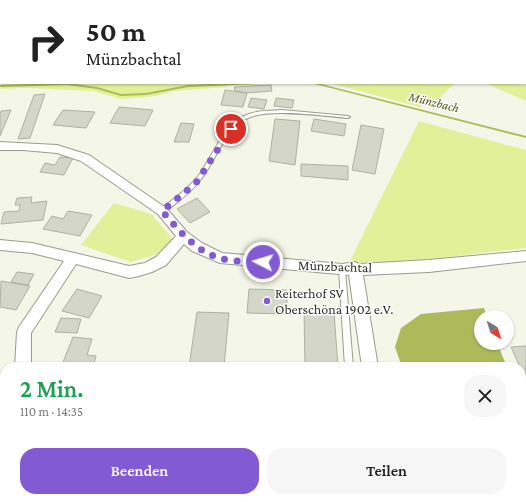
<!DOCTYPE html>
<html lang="de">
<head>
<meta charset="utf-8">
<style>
  body { margin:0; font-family:"Crimson Pro",serif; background:#f6f6f6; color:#222; height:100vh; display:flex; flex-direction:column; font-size:15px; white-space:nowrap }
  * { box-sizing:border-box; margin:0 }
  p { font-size:13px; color:#767676 }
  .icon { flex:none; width:22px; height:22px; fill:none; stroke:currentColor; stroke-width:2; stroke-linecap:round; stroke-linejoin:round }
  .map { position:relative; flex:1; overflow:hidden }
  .drawer { position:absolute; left:0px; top:362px; width:526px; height:140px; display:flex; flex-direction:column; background:#fff; border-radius:16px 16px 0 0; box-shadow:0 1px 3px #0004 }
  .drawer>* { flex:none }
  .hud { position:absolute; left:0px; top:0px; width:526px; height:84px; box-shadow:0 1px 3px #0004; background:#fff; color:#222; overflow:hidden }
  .needle { width:26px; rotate:142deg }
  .controls { position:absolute; left:474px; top:310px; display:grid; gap:8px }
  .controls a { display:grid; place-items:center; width:40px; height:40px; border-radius:50%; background:#fff; box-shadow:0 1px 3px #0004; font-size:20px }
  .pin { position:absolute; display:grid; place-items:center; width:34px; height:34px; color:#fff; margin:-17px; border:2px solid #fff; border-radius:50%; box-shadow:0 1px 4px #0007 }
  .me { position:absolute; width:44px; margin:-22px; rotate:275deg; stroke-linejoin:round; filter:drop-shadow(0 0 3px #0008) }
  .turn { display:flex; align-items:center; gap:14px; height:84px; padding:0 20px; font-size:18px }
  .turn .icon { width:52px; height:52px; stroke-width:2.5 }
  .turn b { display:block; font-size:28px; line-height:34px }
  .round { display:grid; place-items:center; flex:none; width:42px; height:42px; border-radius:16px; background:#f6f6f6 }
  .summary { display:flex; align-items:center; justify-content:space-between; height:68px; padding:0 20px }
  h1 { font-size:24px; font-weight:600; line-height:30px; color:#1e9e55 }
  .cta { display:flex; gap:8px; margin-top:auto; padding:8px 20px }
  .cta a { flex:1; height:46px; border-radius:16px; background:#825ad4; color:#fff; font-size:16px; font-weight:600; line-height:46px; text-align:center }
  .cta a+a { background:#f6f6f6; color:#222 }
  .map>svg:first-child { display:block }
</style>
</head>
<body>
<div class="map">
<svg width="526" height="502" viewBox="0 0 526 502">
  <rect width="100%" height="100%" fill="#f4f7e7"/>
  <path fill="#e3f09a" d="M525 40 526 41V101L485 83H525Z
    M3 83H226V87L174 91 156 96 121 99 93 91 26 88 0 89Z
    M330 83H455L433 104 419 107Z
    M419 121 526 150V248L413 261 349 263Z
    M114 203 151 214 172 238 170 246 161 253 131 262 81 245Z"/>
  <path fill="#adba5a" d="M484 308 487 317H481V343H497L507 367H402L395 347 401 328 421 314Z"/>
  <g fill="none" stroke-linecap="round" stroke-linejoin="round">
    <path fill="#adba5a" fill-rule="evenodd" d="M68 83 97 87 121 94 146 93 188 85 235 83H264L262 84 188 87 146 95 121 96 97 89 67 85 0 87V85Z
      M311 83H317L526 136V138Z"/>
  </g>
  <path fill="#d4d7c7" stroke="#aeb1a1" d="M271 85 272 91 247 93 235 91 234 87Z
    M225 90 247 93 243 107 221 105Z
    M45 94 30 138 18 139 34 95Z
    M251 98 267 100 264 109 248 107Z
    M276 98 294 100 292 108 274 106Z
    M119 107 153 110 145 126 110 123Z
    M11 110 0 136V114L1 111Z
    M63 110 95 112 86 128 53 125Z
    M275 119 300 121 295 165 269 161Z
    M314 119 346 124 344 136 311 131Z
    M181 123 194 124 189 142H174Z
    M361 125 384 129 375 174 352 170Z
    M60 157 73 158 64 175 40 172 45 163 55 165Z
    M301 164 348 166V180L301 176Z
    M32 197 31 203 47 201 43 220 1 224 4 212 19 211 20 205H15L17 198Z
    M197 198 210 212 190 223 177 209Z
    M68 211 92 215 80 236 43 229 52 216 63 219Z
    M17 272 34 274 28 285 11 282Z
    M1 281 30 286 16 310 0 307Z
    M77 289 102 296 89 318 62 311Z
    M249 289 287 290V314L247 313Z
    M304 310 334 312 338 367H305Z
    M197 312 229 313 224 367H189Z
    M61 318 81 319 77 333 55 332Z
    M73 337 92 339 87 355 96 356 93 367H61Z
    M526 346V377L525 378 511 347Z
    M5 476V497H52V502H0V477Z
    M526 480V502H522L520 497 521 481Z"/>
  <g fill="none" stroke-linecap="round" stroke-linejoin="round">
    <g stroke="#9a9c8d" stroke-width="2">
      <path id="lane" d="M0 66H1V68H0Z
        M282 110 348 116 350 117 348 118C324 116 269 108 248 118 226 128 216 159 202 178 192 192 177 202 164 213H160L159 211 160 209C174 199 188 189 199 175 212 157 224 124 246 115 257 110 270 111 282 110Z
        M342 267 344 268 345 270 353 367H345L339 270 340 268Z"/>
    </g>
    <g stroke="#9a9c8d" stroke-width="2">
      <path id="street" d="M491 0H501L502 1H492Z
        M525 10H526V14H525Z
        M0 142 57 145 89 155 166 208 187 232 202 243 222 253 342 264 355 262 359 264 429 260 526 251V261L429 272 363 275 378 367H362L349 275 220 263 192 251 184 244 166 265 152 272 139 276 129 278 76 264 31 333V367H15L17 332 19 327 64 261 32 253 0 250V240L32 243 129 266 145 263 156 257 176 236 158 214 81 161 57 153 23 150H0Z
        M521 399H526V415H521Z
        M483 497H501L502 502H484Z"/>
    </g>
    <use href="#lane" fill="#fff" fill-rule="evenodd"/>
    <use href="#street" fill="#fff" fill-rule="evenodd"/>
  </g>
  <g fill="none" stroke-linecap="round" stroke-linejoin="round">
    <path stroke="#825ad4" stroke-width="7" stroke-dasharray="0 12.6" d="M231 129 196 183 162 211C179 230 194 250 219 258 232 262 249 261 263 262"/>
  </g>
  <circle fill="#825ad4" stroke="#fff" stroke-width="1.5" cx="267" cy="301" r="4"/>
  <g text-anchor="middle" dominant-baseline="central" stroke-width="3" stroke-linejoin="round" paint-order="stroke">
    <g font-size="13" font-style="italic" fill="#535a14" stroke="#fff">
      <text transform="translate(434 102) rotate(14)">Münzbach</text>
    </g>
    <g font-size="14" fill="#31322c" stroke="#fff">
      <text transform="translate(335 266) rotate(2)">Münzbachtal</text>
    </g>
    <g font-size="14" fill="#31322c" stroke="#fff" text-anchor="start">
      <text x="275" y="293">Reiterhof SV<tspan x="275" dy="16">Oberschöna 1902 e.V.</tspan></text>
    </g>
  </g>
</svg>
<div class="controls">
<a><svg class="needle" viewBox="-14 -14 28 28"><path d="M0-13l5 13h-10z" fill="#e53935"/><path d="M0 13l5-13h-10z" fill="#767676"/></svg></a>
</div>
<div class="pin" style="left:231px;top:129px;background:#d93025"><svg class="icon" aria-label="arrive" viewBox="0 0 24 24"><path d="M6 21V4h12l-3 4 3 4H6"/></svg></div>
<svg class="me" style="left:263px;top:262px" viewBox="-20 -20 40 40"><circle r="17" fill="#825ad4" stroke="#fff" stroke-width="3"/><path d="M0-11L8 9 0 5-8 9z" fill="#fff"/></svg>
<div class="hud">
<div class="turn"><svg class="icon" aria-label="right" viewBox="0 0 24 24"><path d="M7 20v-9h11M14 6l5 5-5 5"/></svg><div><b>50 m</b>Münzbachtal</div></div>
</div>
<section class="drawer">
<div class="summary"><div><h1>2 Min.</h1><p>110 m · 14:35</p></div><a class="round"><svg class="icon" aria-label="close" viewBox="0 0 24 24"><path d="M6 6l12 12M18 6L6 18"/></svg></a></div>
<div class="cta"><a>Beenden</a><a>Teilen</a></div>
</section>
</div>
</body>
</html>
